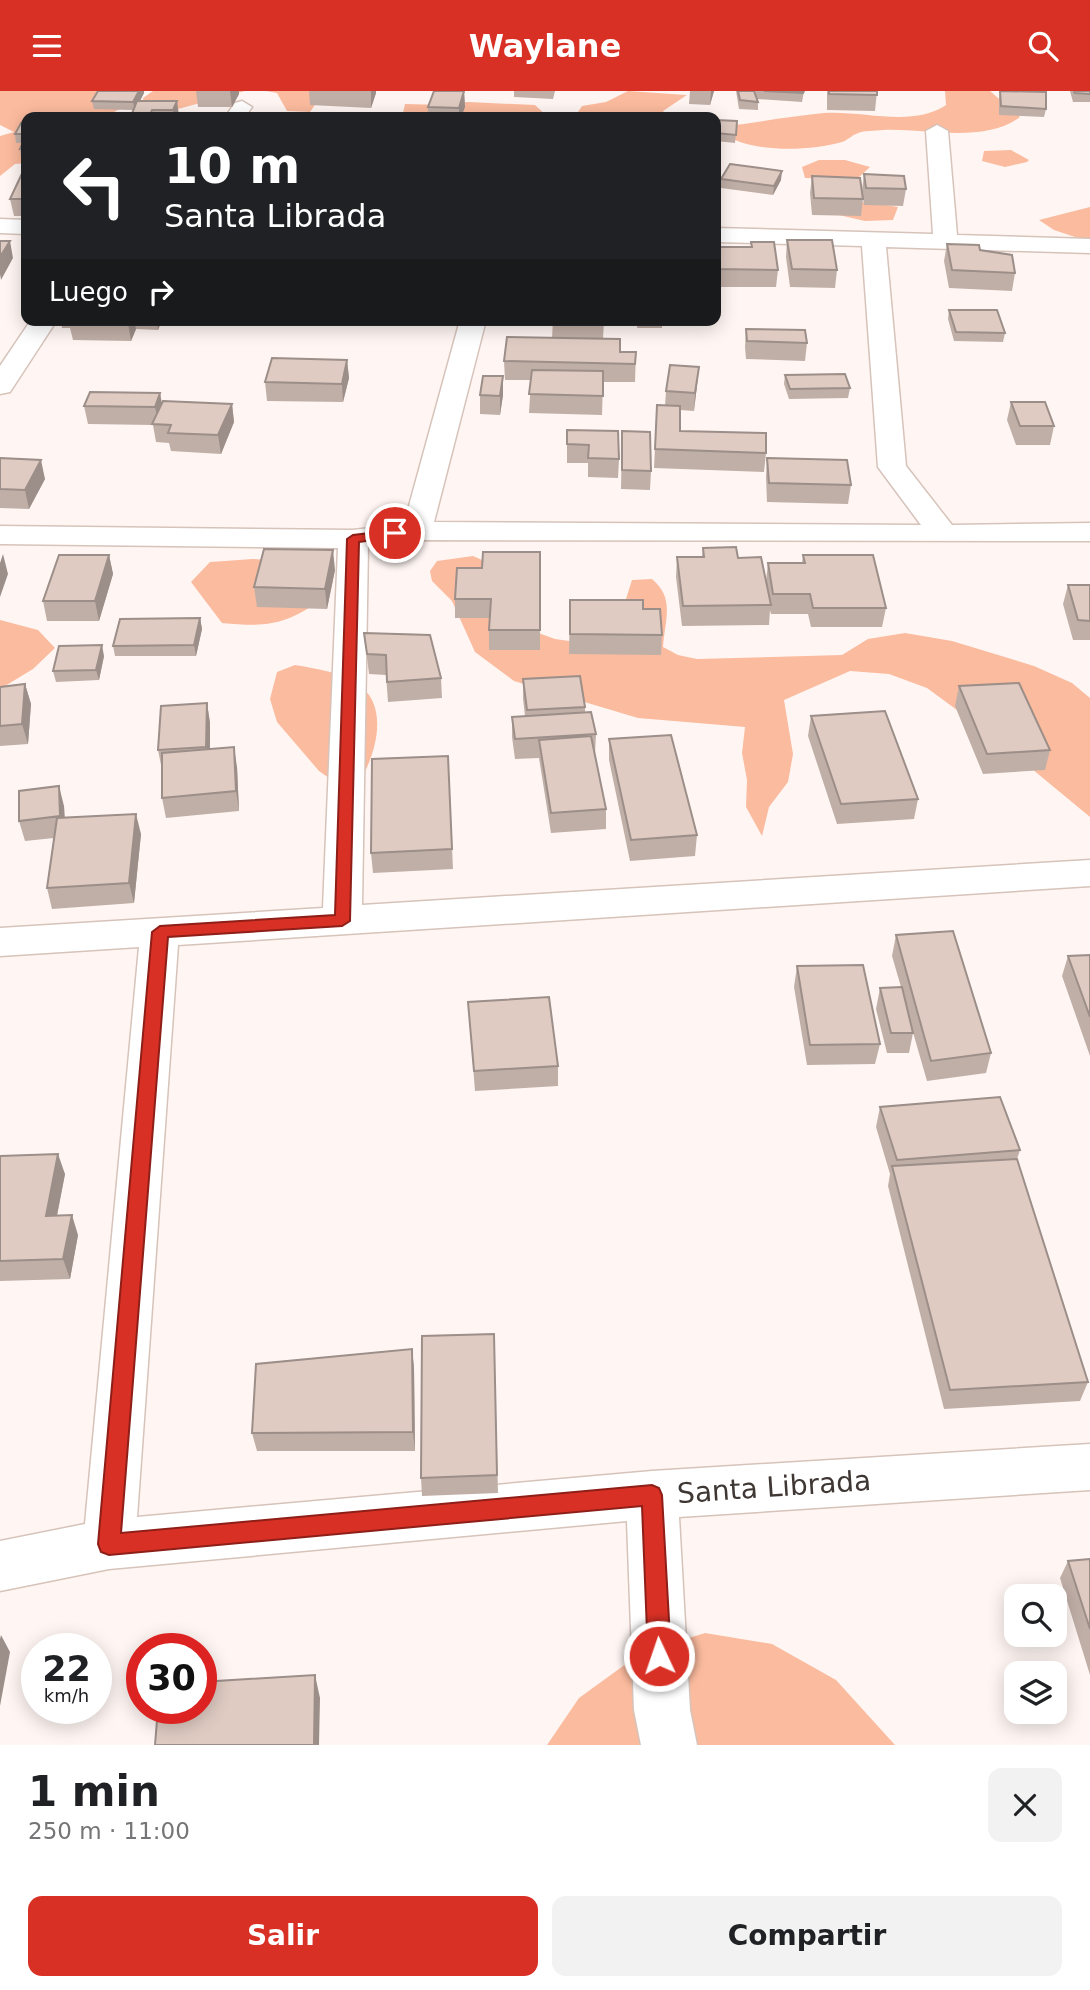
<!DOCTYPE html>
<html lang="es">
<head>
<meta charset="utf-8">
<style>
  body { margin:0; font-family:"DejaVu Sans",sans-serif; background:#f2f2f2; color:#202124; height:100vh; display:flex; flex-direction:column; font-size:26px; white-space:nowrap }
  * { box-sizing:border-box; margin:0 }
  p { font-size:23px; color:#757577 }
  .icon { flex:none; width:38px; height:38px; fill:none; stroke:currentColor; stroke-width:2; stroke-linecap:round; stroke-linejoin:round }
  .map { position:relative; height:1654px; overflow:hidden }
  .panel { display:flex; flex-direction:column; background:#fff; flex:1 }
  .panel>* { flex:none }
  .hud { position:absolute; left:21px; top:21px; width:700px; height:214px; border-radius:14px; box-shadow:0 4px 18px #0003; background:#202124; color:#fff; overflow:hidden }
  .buttons { position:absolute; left:1004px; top:1493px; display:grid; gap:14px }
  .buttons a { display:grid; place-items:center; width:63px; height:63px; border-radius:14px; background:#fff; box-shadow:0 4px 18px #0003; font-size:35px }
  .speed { position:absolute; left:21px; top:1542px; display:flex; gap:14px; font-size:35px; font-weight:700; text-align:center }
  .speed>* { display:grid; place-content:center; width:91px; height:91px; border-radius:50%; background:#fff; box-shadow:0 4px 18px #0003; line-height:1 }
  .speed small { font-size:18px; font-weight:400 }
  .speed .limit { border:10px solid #d22; background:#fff; color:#111 }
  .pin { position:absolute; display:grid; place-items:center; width:60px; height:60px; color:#fff; margin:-30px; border:4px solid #fff; border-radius:50%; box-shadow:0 2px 7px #0007 }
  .me { position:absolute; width:77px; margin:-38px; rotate:357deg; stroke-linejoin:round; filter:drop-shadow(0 0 5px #0008) }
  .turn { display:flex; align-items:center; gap:24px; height:147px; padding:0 28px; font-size:32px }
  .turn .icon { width:91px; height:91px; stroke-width:2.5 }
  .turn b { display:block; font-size:49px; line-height:60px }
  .then { display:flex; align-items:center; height:66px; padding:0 28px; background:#0003; gap:14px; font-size:26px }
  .round { display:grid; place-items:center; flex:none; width:74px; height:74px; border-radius:14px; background:#f2f2f2 }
  .summary { display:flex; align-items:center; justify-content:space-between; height:119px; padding:0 28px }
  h1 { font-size:42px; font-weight:700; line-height:52px }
  .action { display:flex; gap:14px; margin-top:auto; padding:14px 28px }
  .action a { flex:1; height:80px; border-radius:14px; background:#d93025; color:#fff; font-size:28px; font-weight:700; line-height:80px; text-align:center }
  .action a+a { background:#f2f2f2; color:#202124 }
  header { display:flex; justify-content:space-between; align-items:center; height:91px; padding:0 28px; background:#d93025; color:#fff; font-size:32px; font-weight:700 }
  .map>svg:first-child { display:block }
</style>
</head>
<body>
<header><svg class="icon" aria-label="menu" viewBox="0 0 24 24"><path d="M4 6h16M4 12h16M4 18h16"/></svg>Waylane<svg class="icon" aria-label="search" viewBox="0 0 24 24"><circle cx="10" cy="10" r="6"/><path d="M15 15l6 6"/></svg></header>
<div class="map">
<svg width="1090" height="1654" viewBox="0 0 1090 1654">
  <rect width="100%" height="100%" fill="#fff6f3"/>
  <path fill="#fbbb9e" d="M0 0H101L129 13 114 21 118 25 126 26H26V72L15 73 0 85V45L14 41 0 34Z
    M153 0H245L163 22 144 16 143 7Z
    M266 0H314L317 11 310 21 287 20 277 2Z
    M628 0 687 4 663 20 668 26H578L576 24 582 15 606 11Z
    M945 0H990L1020 26C983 53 925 37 883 39 875 40 863 39 856 43 851 45 848 49 842 51 810 60 756 62 727 45V35C760 31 792 25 824 22 863 19 912 37 946 14Z
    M468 11 535 14 548 26H407L403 22 405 13 443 14Z
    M1011 59 1029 69 1027 71 1005 76 982 70 984 60Z
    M819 69H845L870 76 857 88 805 87 802 76Z
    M868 111 898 116 893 129 865 130 839 124 837 113Z
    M1090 116V151L1054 139 1039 129Z
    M473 465 489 472 497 527 555 548 597 554 618 533 632 489 652 488C675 507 665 528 663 556L678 564 697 568 842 564 868 548 905 542 952 550 1034 575 1072 592 1090 607V726L991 644 927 597 889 583 850 580 784 609 793 663 788 691 769 716 762 745 746 716 747 689 742 662 745 636 638 627 514 590 475 561 452 510 432 490 430 480 437 470Z
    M253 468 295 471 321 509C283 535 266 536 222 532L191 491 210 471Z
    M0 529 38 539 55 557 33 578 0 598Z
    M295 574C318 578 355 583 369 604 387 630 372 673 356 696L336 692 319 680 277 631 270 608 277 581Z
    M705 1542 772 1553 836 1589 895 1654H547L579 1607 641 1562Z"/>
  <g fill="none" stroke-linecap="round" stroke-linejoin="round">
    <g stroke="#d6c3ba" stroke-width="3">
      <path id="minor" d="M242 10 252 16 245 26H225L235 12Z
        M937 34 948 40 957 144 1090 148V162L886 156 906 375 952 434 1090 432V450L417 449 368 455 362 814 1090 769V795L178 854 137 1426 652 1380 1090 1353V1399L679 1426 690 1619 697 1654H641L634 1619 627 1430 109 1478 0 1500V1450L85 1433 139 856 0 865V837L323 817 338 457 0 453V435L353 439 404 433 460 229H486L434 431 921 434 878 376 862 155 716 151V137L933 143 926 40Z
        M0 128 26 129V143L0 142Z
        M31 229H57L10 301 0 303V275Z"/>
    </g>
    <use href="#minor" fill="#fff" fill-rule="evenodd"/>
  </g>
  <path fill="#c0afa7" d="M196 0H239V3L232 16H198Z
    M309 0H376V2L371 17 310 14Z
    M464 0 465 16 461 26H428V16Z
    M514 0H555L553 8 514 6Z
    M690 0H714L710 14 689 13Z
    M736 0H754L755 3V0H804L802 11 757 8 758 11V19L739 18Z
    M827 0H877L875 20 827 19Z
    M1000 0 1046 18 1044 26 999 24V6Z
    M1070 0H1090V11H1073Z
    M144 2 140 10H177L179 26H131L133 19 94 18 92 10Z
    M716 29 737 30 735 52 716 50Z
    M26 33V66H21L20 58 23 52H16L15 43Z
    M26 74V125H14L10 108Z
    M864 83 906 98 903 115 864 114 862 100Z
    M812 85 863 108 861 125 812 124 810 102Z
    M721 88 781 89 773 104 721 97Z
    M787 149 837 179 835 197 790 196 786 166Z
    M751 151 778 179 776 196H716V156H751Z
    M947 153 980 159 1015 182 1012 200 949 197 944 170Z
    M949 219 1005 242 1003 251 954 250 948 228Z
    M61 229H162L158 239 136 238 131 250 73 249 70 237H62Z
    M553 229H604L603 248 620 261H636L635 291H603L602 324 529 322 531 289H505L504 270 552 247Z
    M638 229H662V237H637Z
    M746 238 807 252 805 270 746 268 745 256Z
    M347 269 349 287 343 311 267 310 265 291Z
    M699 276 694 320 680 319V340L766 362 764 381 654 377 657 314 665 315 666 300Z
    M785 284 850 297 848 307 789 308 784 293Z
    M160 302 162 312 232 313 234 331 221 363 171 360 169 352 156 351 153 334 88 333 84 315Z
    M480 304H503L500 324 480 323Z
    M1011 311 1054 335 1050 354H1016L1007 329Z
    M567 339 619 368 618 387 588 386V372H567Z
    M622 340 651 380 650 399 621 398Z
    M0 367 45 388 29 418 0 417Z
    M767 367 851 394 848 413 767 411 766 386Z
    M703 457 738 467 766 490 768 472H802L803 464 886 517 882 536H811L808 523H771L770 519 769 534 682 535 676 486 677 466H702Z
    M540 461V559H489V527H455V508L482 477Z
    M109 464 113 483 99 530H47L43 510Z
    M335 479 327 518 257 516 254 496Z
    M1068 494H1090V549H1073L1063 513Z
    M570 509 643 518 662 544 661 564 569 563Z
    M200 527 202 538 196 565H115L113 555Z
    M364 542 441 587 442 607 388 611 386 584 369 583Z
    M104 565 99 589 56 591 53 580Z
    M523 588 585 616V621L596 643 595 663 606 718V738L551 742 539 667 515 668 512 646V626L525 625 523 608Z
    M25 593 31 613 28 653 0 655V596Z
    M959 595 1050 659 1045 679 983 683 955 615Z
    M207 612 210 632V658L237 676 239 720 166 727 162 707V679L158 659Z
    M811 625 918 708 914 728 837 733 808 645Z
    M609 648 697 744 695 765 630 770 609 669Z
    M448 665 453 778 373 782 371 762Z
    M64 715 65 727 141 743 134 812 52 818 47 797 54 747 25 750 19 730Z
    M896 844 991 962 986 982 927 990 910 931 913 942 909 962H887L876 918 880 897 901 896 892 865Z
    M1090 864V965L1062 885 1068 865Z
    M797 875 880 953 875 973 807 974 794 896Z
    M468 911 558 975V995L475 1000Z
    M880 1016 1020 1059 1017 1068 1088 1291 1080 1310 944 1318 888 1095 890 1083 876 1036Z
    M0 1065 65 1083 57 1125 78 1144 70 1188 0 1190Z
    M494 1243 498 1402 422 1405 421 1387Z
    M412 1258 414 1277 415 1360H257L252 1342Z
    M1090 1468V1584L1060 1487 1068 1470Z"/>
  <path fill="#9c8e88" d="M139 0H144V2L135 19 133 11Z
    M230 0H239V3L232 16Z
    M371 0H376V2L371 17Z
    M464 0 465 16 461 26H459V17Z
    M711 0H714L710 14Z
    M177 10 179 26H174L173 19Z
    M782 80 781 89 773 104 774 95Z
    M10 150 13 167 1 189 0 183V166Z
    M129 229H134L136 238 131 250 128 232Z
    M157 229H162L158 239Z
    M347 269 349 287 343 311 342 293Z
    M699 276 697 294 694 320 695 302Z
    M503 285V304L500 324V305Z
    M160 302 163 321 159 334 155 316Z
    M232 313 234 331 221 363 218 344Z
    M41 369 45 388 29 418 25 399Z
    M333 459 335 479 327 518 325 498Z
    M3 463 8 483 0 506V472Z
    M109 464 113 483 99 530 95 510Z
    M200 527 202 538 196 565 194 554Z
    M102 554 104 565 99 589 96 579Z
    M25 593 31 613 28 653 22 633Z
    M207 612 210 632V676L206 656Z
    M234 656 237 676 239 720 236 700Z
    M59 695 64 715 65 745 60 725Z
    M136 723 141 743 134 812 129 792Z
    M58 1063 65 1083 53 1144 46 1125Z
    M72 1124 78 1144 70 1188 63 1168Z
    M412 1258 414 1277 415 1360 413 1341Z
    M1 1544 10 1561 0 1615V1548Z
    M315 1584 320 1607 319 1654H314Z"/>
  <path fill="#dfcbc2" stroke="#9c8e88" stroke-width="2" d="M98 0H139L133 11 92 10Z
    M434 0H464L459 17 428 16Z
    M738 0H754L758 11 740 9Z
    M764 0H804L803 2Z
    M829 0H877V4L829 3Z
    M1000 0 1046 1V18L1001 15Z
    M1074 0H1090V3L1075 2Z
    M137 10H177L173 19H152L150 24 131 25Z
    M716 29 737 30 736 44 716 42Z
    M21 32 26 33V43H15Z
    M26 44V57L20 58Z
    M730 73 782 80 774 95 721 88Z
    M26 74V108H10Z
    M864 83 904 85 906 98 866 97Z
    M812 85 860 87 863 108 814 107Z
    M787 149H832L837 179 792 178Z
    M0 150H10L0 166Z
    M751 151H774L778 179 717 178 716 156H752Z
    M947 153 979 154 980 159 1012 164 1015 182 952 179Z
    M949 219H997L1005 242 956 241Z
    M70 229H129L128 232 69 231Z
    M553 229H603V232L552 231Z
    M746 238 805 239 807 252 747 250Z
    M507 246 620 248V261H636L635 273 504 270Z
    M272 267 347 269 342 293 265 291Z
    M670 274 699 276 695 302 666 300Z
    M532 279 603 280V305L529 303Z
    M845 283 850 297 790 298 785 284Z
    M483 285H503L500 305 480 304Z
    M90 301 160 302 155 316 84 315Z
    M163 310 232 313 218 344 168 342 171 334 152 333Z
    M1011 311H1045L1054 335H1020Z
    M657 314 680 315V340L766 342V362L655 358Z
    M567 339 618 340 619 368 588 367 589 354 567 353Z
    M622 340 650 341 651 380 622 379Z
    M0 367 41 369 25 399 0 398Z
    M767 367 847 369 851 394 769 392Z
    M736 456 738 467 761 466 771 514 683 515 677 466H704L703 457Z
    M264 458 333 459 325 498 254 496Z
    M483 461H540V539H489L491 508H455L457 477H482Z
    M59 464H109L95 510H43Z
    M803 464H873L886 517H813L810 503H773L768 472H805Z
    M1068 494H1090V530L1078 529Z
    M570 509H643V518H660L662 544 570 543Z
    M200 527 194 554 113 555 120 528Z
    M364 542 430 544 441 587 387 591 386 564 367 563Z
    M102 554 96 579 53 580 59 555Z
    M580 585 585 616 527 619 523 588Z
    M1019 592 1050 659 987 663 959 595Z
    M25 593 22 633 0 635V596Z
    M207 612 206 656 158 659 161 615Z
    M885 620 918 708 841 713 811 625Z
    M591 621 596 643 515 648 512 626Z
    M671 644 697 744 631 749 609 648Z
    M591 645 606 718 551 722 539 649Z
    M234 656 236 700 162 707V662Z
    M448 665 452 758 371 762 372 668Z
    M59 695 60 725 19 730V700Z
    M136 723 129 792 47 797 57 727Z
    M953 840 991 962 931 970 896 844Z
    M1090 864V926L1068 865Z
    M863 874 880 953 810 954 797 875Z
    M902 896 913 942H891L880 897Z
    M549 906 558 975 474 980 468 911Z
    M1000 1006 1020 1059 897 1069 880 1016Z
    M58 1063 46 1125 72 1124 63 1168 0 1170V1065Z
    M1017 1068 1088 1291 950 1299 892 1075Z
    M494 1243 497 1384 421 1387 422 1245Z
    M412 1258 413 1341 252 1342 256 1273Z
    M1090 1468V1538L1068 1470Z
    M315 1584 314 1654H155L158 1617H201V1591Z"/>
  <path fill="#d93025" stroke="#8d1f18" stroke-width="2" d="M395 439 400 440V445L359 451 350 830 342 835 168 846 121 1442 652 1394 659 1397 662 1404 671 1565 667 1573 659 1576 651 1573 648 1565 642 1415 109 1464 101 1461 98 1453 152 841 160 835 335 824 347 448 353 444Z"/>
  <g text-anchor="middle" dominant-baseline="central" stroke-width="5" stroke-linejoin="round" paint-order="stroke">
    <g font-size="28" fill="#3f3733" stroke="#fff">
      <text transform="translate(774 1396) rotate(-4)">Santa Librada</text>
    </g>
  </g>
</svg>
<div class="buttons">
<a><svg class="icon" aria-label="search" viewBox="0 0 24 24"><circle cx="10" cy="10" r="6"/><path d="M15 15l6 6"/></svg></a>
<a><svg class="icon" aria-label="layers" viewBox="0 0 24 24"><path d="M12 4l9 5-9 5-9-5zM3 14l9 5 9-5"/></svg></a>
</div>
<div class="speed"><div>22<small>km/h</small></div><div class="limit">30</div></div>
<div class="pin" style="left:395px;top:442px;background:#d93025"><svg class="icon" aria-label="arrive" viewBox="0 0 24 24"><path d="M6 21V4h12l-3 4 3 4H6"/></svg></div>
<svg class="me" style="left:659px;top:1565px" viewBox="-20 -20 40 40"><circle r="17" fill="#d93025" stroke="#fff" stroke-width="3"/><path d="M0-11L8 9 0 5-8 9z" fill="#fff"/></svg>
<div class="hud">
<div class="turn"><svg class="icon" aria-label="left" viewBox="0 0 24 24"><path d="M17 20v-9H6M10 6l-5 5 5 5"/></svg><div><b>10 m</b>Santa Librada</div></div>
<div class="then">Luego<svg class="icon" aria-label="right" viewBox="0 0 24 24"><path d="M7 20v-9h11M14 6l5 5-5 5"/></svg></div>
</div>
</div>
<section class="panel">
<div class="summary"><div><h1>1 min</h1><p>250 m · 11:00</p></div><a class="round"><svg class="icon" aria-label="close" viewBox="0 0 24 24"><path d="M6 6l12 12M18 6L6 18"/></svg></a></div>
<div class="action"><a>Salir</a><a>Compartir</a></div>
</section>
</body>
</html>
